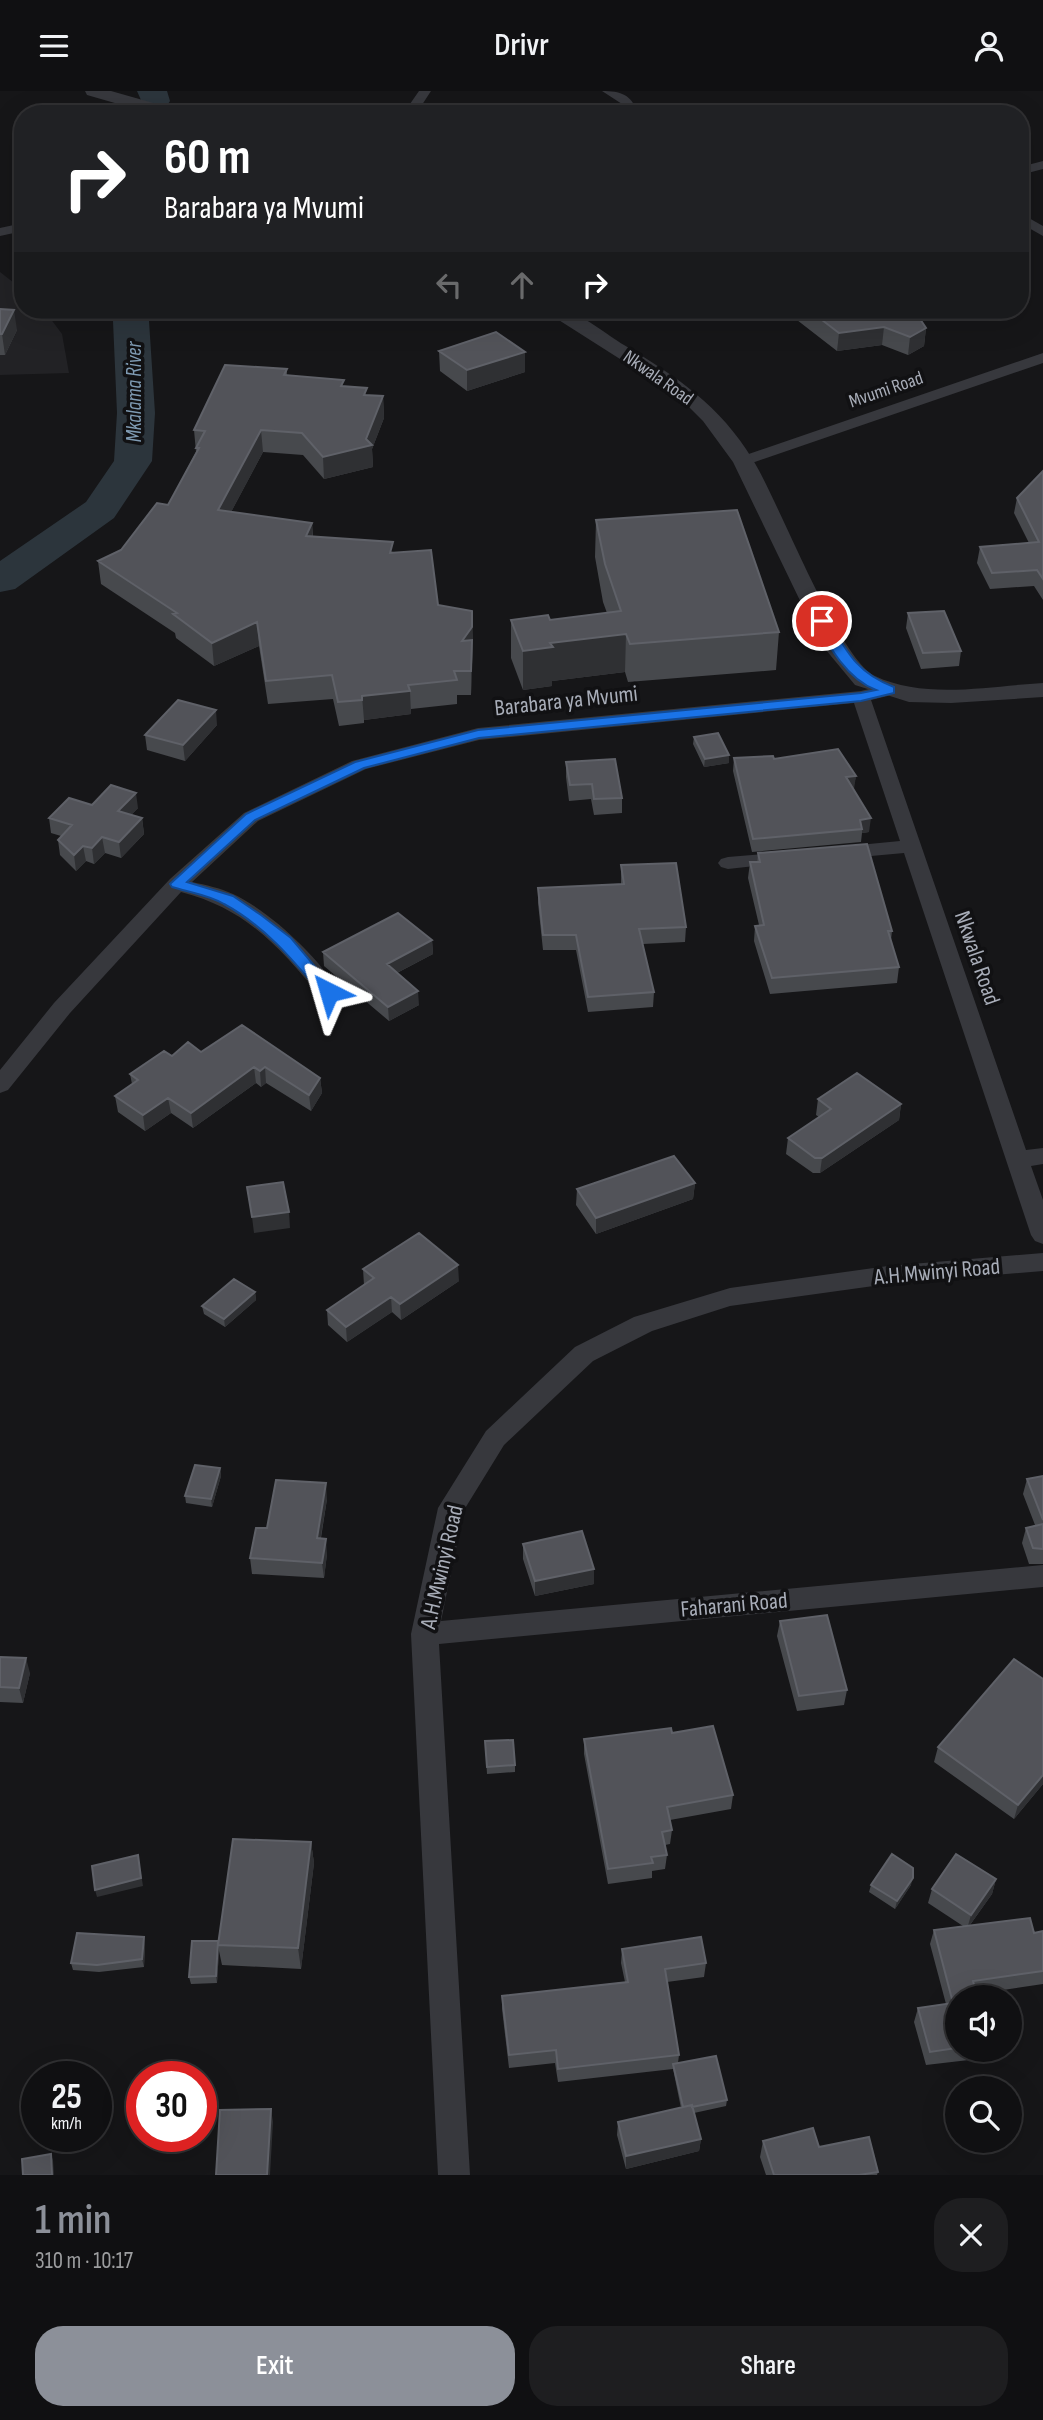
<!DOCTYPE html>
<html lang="en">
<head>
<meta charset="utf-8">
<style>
  body { margin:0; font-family:"Sofia Sans Condensed",sans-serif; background:#1e1e20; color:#f1f3f6; height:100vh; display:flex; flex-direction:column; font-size:26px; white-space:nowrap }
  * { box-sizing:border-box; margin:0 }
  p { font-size:23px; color:#9c9d9f }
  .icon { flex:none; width:38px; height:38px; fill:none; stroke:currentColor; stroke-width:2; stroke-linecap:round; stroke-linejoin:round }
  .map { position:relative; height:2084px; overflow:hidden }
  .drawer { display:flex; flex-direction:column; background:#101012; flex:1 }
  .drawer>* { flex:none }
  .hud { position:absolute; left:14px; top:14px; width:1015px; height:214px; border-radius:28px; box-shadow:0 7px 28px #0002,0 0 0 2px #303032; background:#202124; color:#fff; overflow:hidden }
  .controls { position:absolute; left:945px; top:1894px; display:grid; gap:14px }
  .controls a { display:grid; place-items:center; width:77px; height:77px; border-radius:50%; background:#101012; box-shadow:0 7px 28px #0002,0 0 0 2px #303032; font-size:35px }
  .speed { position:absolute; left:21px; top:1970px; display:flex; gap:14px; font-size:35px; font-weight:700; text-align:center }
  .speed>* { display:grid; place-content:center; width:91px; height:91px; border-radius:50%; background:#101012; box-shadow:0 7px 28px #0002,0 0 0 2px #303032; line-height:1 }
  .speed small { font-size:18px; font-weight:400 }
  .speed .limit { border:10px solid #d22; background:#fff; color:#111 }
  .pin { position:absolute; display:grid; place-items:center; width:60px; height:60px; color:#fff; margin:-30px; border:4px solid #fff; border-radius:50%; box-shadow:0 2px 7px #0007 }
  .me { position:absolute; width:77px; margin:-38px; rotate:320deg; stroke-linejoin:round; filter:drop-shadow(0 0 5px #0008) }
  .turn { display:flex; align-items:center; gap:24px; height:147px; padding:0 35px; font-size:32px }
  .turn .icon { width:91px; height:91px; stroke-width:2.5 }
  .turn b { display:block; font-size:49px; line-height:60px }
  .lanes { display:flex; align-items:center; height:66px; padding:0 35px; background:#0003; justify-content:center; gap:35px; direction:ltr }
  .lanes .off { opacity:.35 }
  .round { display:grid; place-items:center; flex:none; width:74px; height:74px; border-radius:28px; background:#1e1e20 }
  .head { display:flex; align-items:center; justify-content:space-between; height:119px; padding:0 35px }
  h1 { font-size:42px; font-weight:600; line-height:52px; color:#8c9099 }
  .primary-button { display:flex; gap:14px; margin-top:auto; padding:14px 35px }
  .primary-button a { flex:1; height:80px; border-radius:28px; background:#8c9099; color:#fff; font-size:28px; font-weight:600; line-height:80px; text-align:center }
  .primary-button a+a { background:#1e1e20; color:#f1f3f6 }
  header { display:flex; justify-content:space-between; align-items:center; height:91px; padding:0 35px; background:#101012; font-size:32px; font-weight:600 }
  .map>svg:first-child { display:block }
</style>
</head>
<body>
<header><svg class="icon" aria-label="menu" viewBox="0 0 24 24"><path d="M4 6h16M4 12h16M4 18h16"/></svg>Drivr<svg class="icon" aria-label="person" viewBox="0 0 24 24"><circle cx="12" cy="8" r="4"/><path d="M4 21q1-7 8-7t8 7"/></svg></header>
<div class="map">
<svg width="1043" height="2084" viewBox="0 0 1043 2084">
  <rect width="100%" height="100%" fill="#161618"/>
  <path fill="#222225" d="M0 181 23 199V219H44L62 243 69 282 0 284Z"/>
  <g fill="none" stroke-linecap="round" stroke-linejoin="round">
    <path fill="#2c353c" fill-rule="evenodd" d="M137 0H167L170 10 166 16 155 19 144 16Z
      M115 219H151L149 230 155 322 152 370 114 427 15 498 0 501V470L86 411 114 370 117 322 113 230Z"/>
    <path fill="#37383d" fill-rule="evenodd" d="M419 0H431L416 23H403Z
      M602 0C620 0 632 3 638 23H625L622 13Z
      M1043 70V78L1020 84V76Z
      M1020 122 1043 135V145L1020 132Z
      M23 132V140L0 145V137Z
      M1043 262V272L749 373 743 375 735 370 737 367Z
      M889 593 898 599 896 603 871 609 1026 1059 1043 1057V1073L1031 1075 1043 1109V1153L1035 1150 1031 1144 904 762 838 768 831 766 828 762 831 758 838 756 900 750 854 612 479 649 366 678 258 730 192 791C206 794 220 797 233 803 271 821 317 865 340 901L337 906H321C279 856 247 818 181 801L70 922 8 999 0 1002V979L54 912 170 788 244 722 352 670 478 637 861 600Z
      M786 761 793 763 796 767 793 771 728 778 721 776 718 772 721 768 728 766Z
      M1043 1162V1180L888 1193 730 1215 652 1240 593 1270 504 1354 464 1419 441 1530 1043 1474V1496L439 1553 470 2084H438L411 1543 438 1417 486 1340 575 1256 634 1226 730 1197 888 1175Z"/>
    <path fill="#37383d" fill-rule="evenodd" d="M85 0H111L178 19 180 23H153L87 4Z
      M543 219C550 219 558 218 564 219 580 222 609 245 624 254 678 287 719 313 753 369 779 411 838 567 875 585 925 609 989 595 1043 592V606L951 612 909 611 855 594 821 553 733 371 703 330 685 312 653 289Z"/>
  </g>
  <path fill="#47494d" d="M0 218 17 239 5 264H0Z
    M751 219H764L757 227Z
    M793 219H914L926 237 924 255 908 264 882 254 837 260 797 229Z
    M439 260 525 261V281L467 300 440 280Z
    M287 278V285L344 296 367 304 383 305 384 327 372 358 373 376 324 388 303 364 263 361 231 421 312 432 313 445 394 461 438 514 473 544 471 604H457V613L411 618V623L364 629V632L339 635 333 608 268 613 259 555 214 575 176 547 175 542 101 493 98 470 121 459 168 414 196 361 194 339Z
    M1043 380V509L1034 495 990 498 977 472 980 456 1029 452 1014 422 1017 407Z
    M596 429 779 541 776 579 628 591 625 581 552 590V595L523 599 511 567V529H550L607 522 603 511 595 466Z
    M908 522 961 560 959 575 921 578 906 537Z
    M217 634 185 670 147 659 145 644Z
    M694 646 729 664V672L704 676 693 653Z
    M734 667 774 668 856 685 853 698 869 741 862 742 861 751 752 761 733 680Z
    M566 671 622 707V722L594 724 591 708 569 710 566 686Z
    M92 714 138 717 131 724 142 727 144 743 121 767 105 762 94 773 86 770 76 780 60 764 58 749 61 745 51 742 49 727Z
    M758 762 892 840 891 849 899 876 897 892 770 903 754 850 755 835 759 834 748 787 750 771H757Z
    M621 774 686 836 685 851 643 853 654 901 653 916 588 921 576 859H543L538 812V797L621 793Z
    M432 849 433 863 397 882 419 914 389 930 324 875 323 861Z
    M201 961 320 987 322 1002 311 1020 266 992 261 996 256 992 193 1037 171 1022 145 1040 118 1021 115 1005 132 993 130 983 172 965Z
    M818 1008 901 1013 899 1029 820 1082H813L786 1063 788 1047 819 1026 816 1024Z
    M695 1092 693 1108 596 1143 576 1114 577 1098Z
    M363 1178 459 1190 401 1229 392 1221 347 1251 328 1234 327 1219 364 1194Z
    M255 1201 256 1209 225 1236 204 1223 202 1215Z
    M220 1377 221 1385 212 1416 186 1412 185 1405Z
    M1043 1385V1473H1029L1022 1452 1026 1437 1035 1434 1023 1403 1027 1388Z
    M327 1408 321 1447 327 1463 324 1487 252 1483 250 1467 267 1437Z
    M523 1453 594 1493 535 1505 523 1468Z
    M780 1530 847 1599 844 1614 797 1620 777 1545Z
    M0 1566 30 1582 23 1612 0 1611Z
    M1043 1588V1693L1014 1728 934 1671 938 1656Z
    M672 1642 733 1704 731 1718 670 1729 672 1739 670 1753 665 1754 667 1764 665 1778 652 1780V1787L608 1793 584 1663V1648Z
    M485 1650 515 1674V1681L487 1683Z
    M311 1751 314 1772 301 1878 222 1874 219 1860 217 1892 191 1893 189 1886 218 1850Z
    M996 1788 992 1803 970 1834 1034 1842 1043 1840V1893L957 1906V1958H989L986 1967 926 1974 914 1931 918 1917 946 1913 930 1853 934 1839 963 1835 928 1812 932 1798Z
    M871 1794H911L895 1818 869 1801Z
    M145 1853 144 1876 99 1881 73 1879 71 1872Z
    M622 1858 706 1872 704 1886 667 1891 679 1964 678 1972 727 2009 726 2015 694 2022 701 2048 699 2060 626 2078 617 2044 618 2031 681 2017 673 1978 558 1991 555 1972 509 1977 502 1918V1905L625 1891 621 1872Z
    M763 2050 819 2056 878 2081 877 2084H766L760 2066Z"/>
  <path fill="#2f3033" d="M14 219 17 239 5 264 2 243Z
    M757 219H764L757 227Z
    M884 236 882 254 837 260 839 242Z
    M926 237 924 255 908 264 910 246Z
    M525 261V281L467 300V279Z
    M383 305 384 327 372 358 373 376 324 388 323 366 366 348Z
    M261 339 263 361 220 442 218 419Z
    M312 432 313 455 306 445Z
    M472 520 473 544 471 604V580L462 550Z
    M257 531 259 555 214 575 212 552Z
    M626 543 625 581 552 590V595L523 599V560L550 552Z
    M410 600 411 623 364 629 362 605Z
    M216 619 217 634 185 670 183 654Z
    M729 664V672L704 676 705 668Z
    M856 685 854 698 844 699 846 686Z
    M136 702 138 717 120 736 118 720Z
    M142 727 144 743 121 767 119 751Z
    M871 727 869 741 862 742V738L860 729Z
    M102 746 105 762 94 773 92 757Z
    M83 755 86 770 76 780 74 764Z
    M432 849 433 863 387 887V873Z
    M418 900 419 914 389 930 388 916Z
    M254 976 256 992 193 1037 191 1022Z
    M265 976 266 992 261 996 260 980Z
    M320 987 322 1002 311 1020 309 1004Z
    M168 1007 171 1022 145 1040 143 1024Z
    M901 1013 899 1029 820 1082 822 1067Z
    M695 1092 693 1108 596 1143V1127Z
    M289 1121 290 1137 254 1142 252 1126Z
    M458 1174 459 1190 401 1229 400 1213Z
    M255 1201 256 1209 225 1236 224 1228Z
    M391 1206 392 1221 347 1251 346 1236Z
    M220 1377 221 1385 212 1416 211 1408Z
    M326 1392 327 1408 318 1462 317 1447Z
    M326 1448 327 1463 324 1487 322 1472Z
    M594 1478V1493L535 1505V1490Z
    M26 1567 30 1582 23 1612 19 1597Z
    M1043 1684V1693L1014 1728 1018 1714Z
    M311 1751 314 1772 301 1878 298 1857Z
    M138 1764 143 1795 97 1806 95 1799Z
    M913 1787 911 1794 895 1818 897 1810Z
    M996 1788 992 1803 967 1838 971 1824Z
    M144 1846 145 1853 144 1876 142 1868Z
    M218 1854 219 1860 217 1892 216 1885Z
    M271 2018 273 2031 270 2084H267Z
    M701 2048 699 2060 626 2078V2065Z
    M51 2063 53 2069 54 2084H52Z"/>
  <path fill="#525359" stroke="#5f6168" stroke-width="2" d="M0 218 14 219 2 243H0Z
    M809 219H914L926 237 910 246 884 236 839 242Z
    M496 241 525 261 467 279 439 260Z
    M225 274 287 278 284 284 344 289 341 295 367 297 364 304 383 305 366 348 372 354 323 366 302 342 261 339 218 419 312 432 306 445 393 451 390 462 431 459 438 514 472 520V536L462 550 472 549 471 580H454L457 589 408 594 410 600 362 605V609L338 611 332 584 266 590 257 531 212 552 173 523 177 522 98 470 121 459 157 412 168 414 199 357H196L205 340 194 339Z
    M1043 380V488L1037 479 992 482 980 456 1039 451 1017 407Z
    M737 419 779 541 630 553 626 543 550 552 553 556 523 560 511 529 548 524 550 529 621 520 605 473 596 429Z
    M944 520 961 560 923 562 908 522Z
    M178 609 216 619 183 654 145 644Z
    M718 642 729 664 705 668 694 646Z
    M838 658 856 685 846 686 871 727 860 729 862 738 753 748 734 667 773 665 774 668Z
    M615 668 622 707 594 708 592 693 570 694 566 671Z
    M111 694 136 702 118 720 142 727 119 751 102 746 92 757 83 755 74 764 58 749 72 734 49 727 69 707 92 714Z
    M867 753 892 840H888L899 876 772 887 755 835 764 834 750 771H760L758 762Z
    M676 772 686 836 639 838 654 901 588 906 576 844H543L538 797 624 793 621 774Z
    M398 822 432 849 387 873 418 900 388 916 323 861Z
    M242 934 320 987 309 1004 265 976 260 980 254 976 191 1022 168 1007 143 1024 115 1005 138 989 130 983 164 960 172 965 188 951 201 961Z
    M857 982 901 1013 822 1067H815L788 1047 831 1018 818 1008Z
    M674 1065 695 1092 596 1127 577 1098Z
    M283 1091 289 1121 252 1126 247 1096Z
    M419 1142 458 1174 400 1213 391 1206 346 1236 327 1219 374 1187 363 1178Z
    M234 1188 255 1201 224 1228 202 1215Z
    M195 1374 220 1377 211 1408 185 1405Z
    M1043 1385V1429L1027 1388Z
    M276 1389 326 1392 317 1447 326 1448 322 1472 250 1467 256 1437H267Z
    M1043 1433V1458L1033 1457 1026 1437Z
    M582 1440 594 1478 535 1490 523 1453Z
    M827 1524 847 1599 799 1605 780 1530Z
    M0 1566 26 1567 19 1597 0 1596Z
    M1014 1568 1043 1588V1684L1018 1714 938 1656Z
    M713 1635 733 1704 667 1716 672 1739 662 1741 667 1764 651 1766 653 1772 608 1778 584 1648 671 1637 672 1642Z
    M513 1649 515 1674 487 1676 485 1650Z
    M233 1748 311 1751 298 1857 218 1854Z
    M892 1763 913 1777V1787L897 1810 871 1794Z
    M956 1763 996 1788 971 1824 932 1798Z
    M138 1764 141 1787 95 1799 92 1775Z
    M1030 1827 1034 1842 1043 1840V1880L973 1890 977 1906H957V1957L930 1961 918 1917 953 1912 934 1839Z
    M77 1842 144 1846 142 1868 97 1874 71 1872Z
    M701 1846 706 1872 665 1878 679 1964 558 1978 556 1959 509 1964 502 1905 628 1891 622 1858Z
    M192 1850H218L216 1885 189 1886Z
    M716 1965 727 2009 692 2016V2014L683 2016 673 1973Z
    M692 2014 701 2048 626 2065 618 2031Z
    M271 2018 267 2084H216L220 2019Z
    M813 2037 819 2056 869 2046 878 2081 859 2084H774L763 2050Z
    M51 2063 52 2084H23L22 2068Z"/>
  <path fill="#1a73e8" stroke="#114b97" stroke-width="2" d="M822 526 827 527C846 559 856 582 894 596V602L861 610 479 647 364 677 255 729 187 791 233 805 261 824 291 847 334 898 336 901 334 905H323C293 869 266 836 224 813 209 804 188 801 172 796L170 793 246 723 355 671 478 639 861 602 876 599C847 588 829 556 816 530Z"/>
  <g text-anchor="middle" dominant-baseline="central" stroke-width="7" stroke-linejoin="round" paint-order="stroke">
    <g font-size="19" fill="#a8adb8" stroke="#111113">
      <text transform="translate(658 287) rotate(35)">Nkwala Road</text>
      <text transform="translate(886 299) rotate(-19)">Mvumi Road</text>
    </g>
    <g font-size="21" font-style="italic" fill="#7f9bb3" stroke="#111113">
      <text transform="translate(134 301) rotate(-90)">Mkalama River</text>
    </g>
    <g font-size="23" fill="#a8adb8" stroke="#111113">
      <text transform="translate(566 610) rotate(-6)">Barabara ya Mvumi</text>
      <text transform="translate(977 867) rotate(71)">Nkwala Road</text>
      <text transform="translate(937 1181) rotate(-5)">A.H.Mwinyi Road</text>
      <text transform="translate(442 1476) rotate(-77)">A.H.Mwinyi Road</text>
      <text transform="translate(734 1514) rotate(-5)">Faharani Road</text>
    </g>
  </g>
</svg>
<div class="controls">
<a><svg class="icon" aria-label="sound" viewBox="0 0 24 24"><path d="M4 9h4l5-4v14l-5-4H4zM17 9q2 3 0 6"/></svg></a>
<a><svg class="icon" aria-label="search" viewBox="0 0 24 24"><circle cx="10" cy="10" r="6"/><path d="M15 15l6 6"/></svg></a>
</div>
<div class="speed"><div>25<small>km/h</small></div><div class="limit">30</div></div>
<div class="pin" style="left:822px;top:530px;background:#d93025"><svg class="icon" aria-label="arrive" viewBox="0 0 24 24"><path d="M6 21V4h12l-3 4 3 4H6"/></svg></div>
<svg class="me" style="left:329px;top:901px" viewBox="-20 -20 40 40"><path d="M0-17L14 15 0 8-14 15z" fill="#1a73e8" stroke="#fff" stroke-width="4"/></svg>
<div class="hud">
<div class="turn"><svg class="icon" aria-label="right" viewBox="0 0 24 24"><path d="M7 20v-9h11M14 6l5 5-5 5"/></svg><div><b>60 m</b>Barabara ya Mvumi</div></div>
<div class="lanes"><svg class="icon off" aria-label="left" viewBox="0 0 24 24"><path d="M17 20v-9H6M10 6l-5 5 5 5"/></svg><svg class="icon off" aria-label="ahead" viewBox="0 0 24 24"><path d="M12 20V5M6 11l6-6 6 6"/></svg><svg class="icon" aria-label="right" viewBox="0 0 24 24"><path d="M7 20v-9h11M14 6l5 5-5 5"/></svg></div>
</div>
</div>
<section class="drawer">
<div class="head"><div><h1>1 min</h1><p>310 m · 10:17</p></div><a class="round"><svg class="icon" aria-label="close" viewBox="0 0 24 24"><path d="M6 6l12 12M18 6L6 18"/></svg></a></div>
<div class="primary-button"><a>Exit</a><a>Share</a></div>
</section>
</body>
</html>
